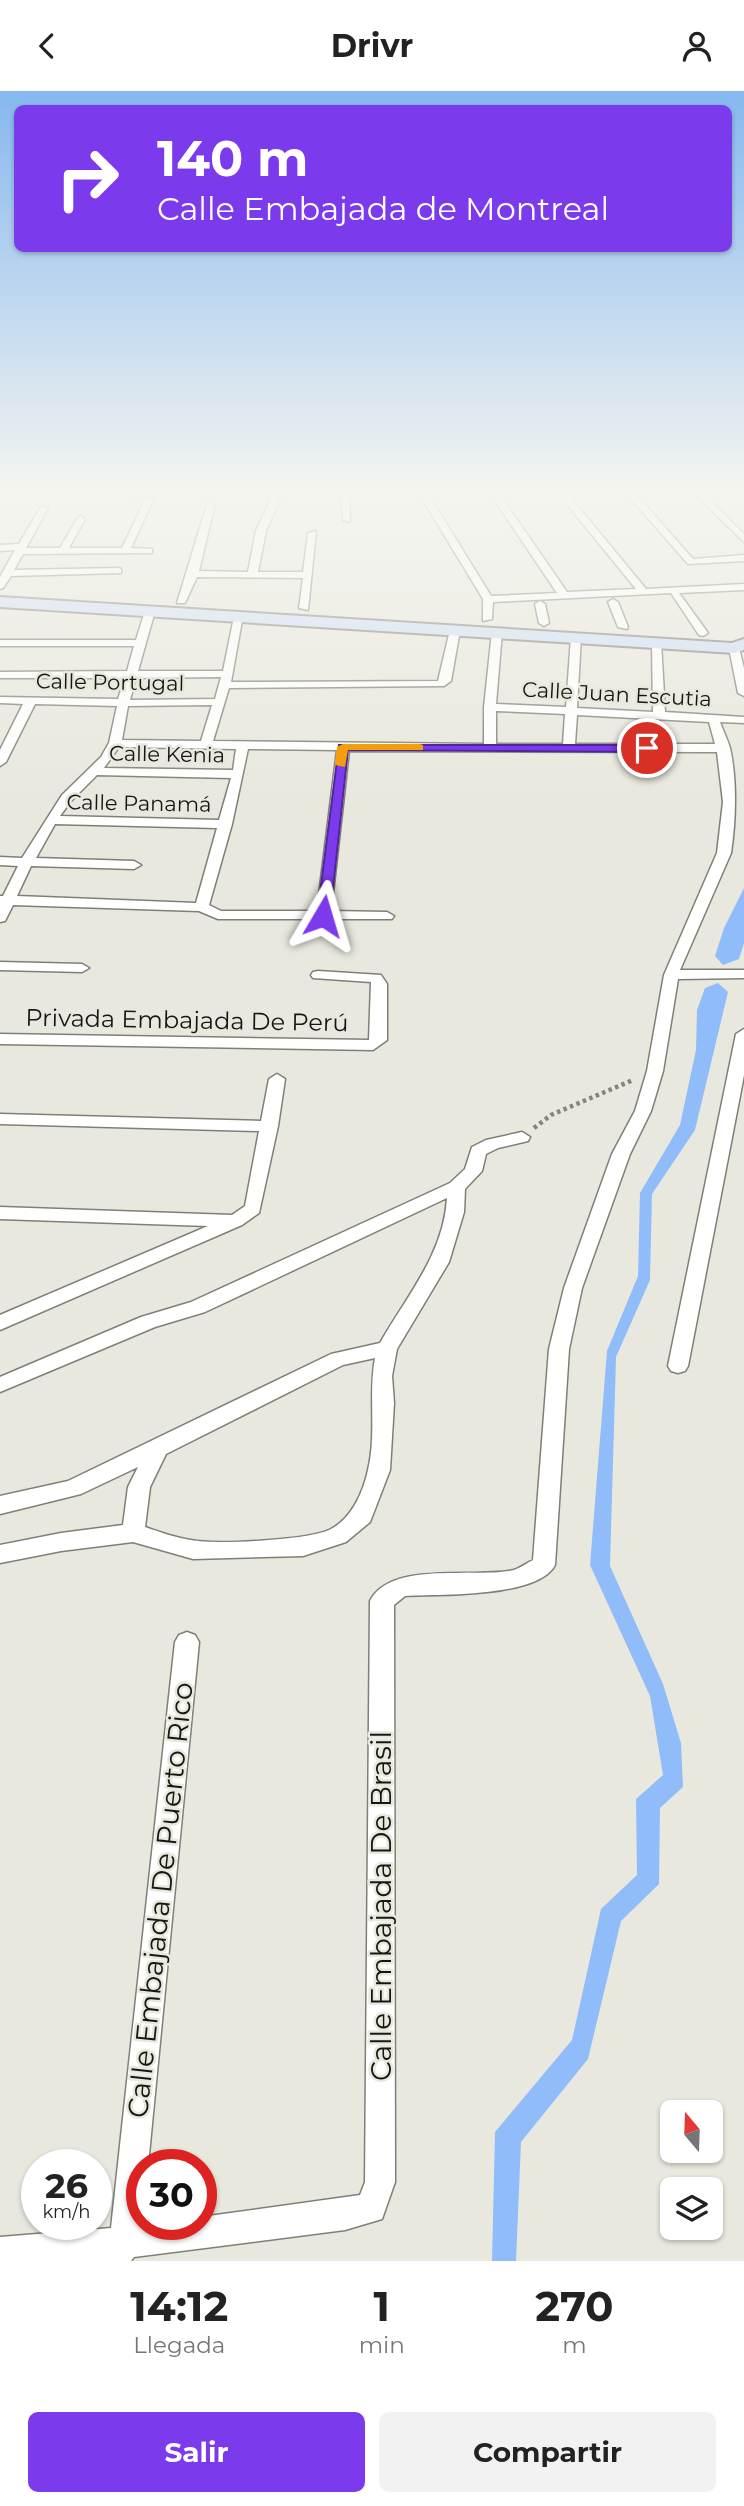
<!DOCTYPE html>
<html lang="es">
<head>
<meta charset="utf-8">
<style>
  body { margin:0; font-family:Montserrat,sans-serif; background:#f2f2f2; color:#222; height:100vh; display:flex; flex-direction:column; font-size:26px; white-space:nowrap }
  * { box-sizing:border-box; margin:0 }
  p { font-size:23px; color:#767676 }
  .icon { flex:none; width:38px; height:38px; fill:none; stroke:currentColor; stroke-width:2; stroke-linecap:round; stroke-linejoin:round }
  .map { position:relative; height:2170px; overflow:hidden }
  .side { display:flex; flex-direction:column; background:#fff; flex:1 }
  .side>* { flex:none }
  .guide { position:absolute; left:14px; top:14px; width:718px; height:147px; border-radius:10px; box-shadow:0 2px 5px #0004; background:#7c3aed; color:#fff; overflow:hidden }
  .needle { width:46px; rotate:341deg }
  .fabs { position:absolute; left:660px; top:2009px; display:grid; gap:14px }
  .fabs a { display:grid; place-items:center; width:63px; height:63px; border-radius:10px; background:#fff; box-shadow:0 2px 5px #0004; font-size:35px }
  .speed { position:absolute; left:21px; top:2058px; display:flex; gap:14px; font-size:35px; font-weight:700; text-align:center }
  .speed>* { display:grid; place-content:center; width:91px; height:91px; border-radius:50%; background:#fff; box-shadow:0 2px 5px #0004; line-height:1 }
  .speed small { font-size:18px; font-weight:400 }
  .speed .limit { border:10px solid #d22; background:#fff; color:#111 }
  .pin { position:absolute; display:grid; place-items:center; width:60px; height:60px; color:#fff; margin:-30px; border:4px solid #fff; border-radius:50%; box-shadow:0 2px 7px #0007 }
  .me { position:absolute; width:77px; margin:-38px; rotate:7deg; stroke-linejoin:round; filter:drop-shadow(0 0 5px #0008) }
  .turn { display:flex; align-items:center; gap:24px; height:147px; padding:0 28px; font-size:32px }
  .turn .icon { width:91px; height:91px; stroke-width:2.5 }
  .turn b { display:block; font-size:49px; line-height:60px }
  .eta { display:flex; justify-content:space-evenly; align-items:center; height:119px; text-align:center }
  .eta b { font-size:42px; font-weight:700; line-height:49px }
  .cta { display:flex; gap:14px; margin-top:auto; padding:14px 28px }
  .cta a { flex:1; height:80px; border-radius:10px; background:#7c3aed; color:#fff; font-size:28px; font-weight:700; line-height:80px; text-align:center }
  .cta a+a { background:#f2f2f2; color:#222 }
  header { display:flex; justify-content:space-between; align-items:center; height:91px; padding:0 28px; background:#fff; font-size:32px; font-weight:700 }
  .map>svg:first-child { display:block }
</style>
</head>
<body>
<header><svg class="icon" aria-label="back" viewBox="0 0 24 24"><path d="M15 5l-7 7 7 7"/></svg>Drivr<svg class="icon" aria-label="person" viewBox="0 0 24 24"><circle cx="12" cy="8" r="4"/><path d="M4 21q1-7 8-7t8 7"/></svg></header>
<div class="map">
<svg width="744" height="2170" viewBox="0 0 744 2170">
  <rect width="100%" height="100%" fill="#e8e8de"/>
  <path fill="#90bdfa" d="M744 797V852L739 868 723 874 715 865 724 837Z
    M718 892 728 901 695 1039 652 1103 650 1189 616 1266 610 1475 663 1593 681 1652 683 1696 660 1717 659 1793 621 1830 588 1968 521 2051 516 2170H492L495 2041 572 1949 601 1818 637 1784 636 1708 663 1684 650 1605 590 1474 607 1260 638 1185 640 1102 680 1034 696 959 697 919 705 897Z"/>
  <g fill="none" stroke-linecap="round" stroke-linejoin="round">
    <g stroke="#807f77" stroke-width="3">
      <path id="street" d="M133 401H142L134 409 130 406Z
        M274 401H283L266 440 258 481H303L308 442 316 440 308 519 299 517 303 487 197 486 185 512H177L208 410 215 412 199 480 248 481 256 440Z
        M341 401H349L350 431 343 429Z
        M418 401H427L491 505 557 502 489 401H498L567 501 636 498 557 401H566L646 498 744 493V499L679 502 708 542 703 545 699 544 671 502 493 511 492 528 483 530V508Z
        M625 401H634L693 468 744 464V470L688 473Z
        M693 401H702L744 443V451Z
        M149 406 153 409 131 457 152 458V462L23 463 14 479 118 477 121 478V482L11 485 3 497 0 498V486L15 459 0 460V454L19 453 41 415 48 417 26 457H60L77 428 81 425 85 428 69 457H122L145 409Z
        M613 508 618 511 628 536 627 538 618 536 608 511Z
        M540 510 545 513 549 532 544 535 539 532 535 513Z
        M150 517 155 520 138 580H223L234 526 243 524 231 591 438 590 450 539 455 536 460 539 451 590 444 595 229 597 213 650 484 653V616L492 541 497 538 502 541 496 613 566 616 571 546 576 543 581 546 577 617 653 621 652 553 661 551 665 621 744 626V632L720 631C723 639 728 650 730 657 737 688 736 729 731 762L680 879H744V887L678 888 663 980 651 1020 630 1063 582 1197 569 1258 555 1474C538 1507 439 1503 405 1505L394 1514 395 2091 382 2128 345 2139 134 2166 131 2170H0V2146L111 2137 175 1551 179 1544 187 1541 195 1544 199 1551 148 2074H142V2133H201V2126L360 2104 365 2091 370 1510C391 1469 475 1488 514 1479 520 1477 527 1472 533 1469L549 1258 564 1197 612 1063 635 1020 647 980 664 884 717 762 723 711 717 661 349 660 331 820 387 821 394 825 392 828H218L199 820 13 814 5 830 0 831V805H3L18 775 0 774V766L22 767 62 704 101 666 109 652 117 615 35 613 6 671 0 675V659L23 613 0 612V606L118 608 125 587H0V581L127 580 134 555H0V549H136L145 520ZM221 586 215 608 130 609 136 587ZM212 614 201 650 122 649 128 615ZM496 620 565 623 563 653H496ZM577 624 709 631 715 653H575ZM119 656 236 658 233 679 104 677ZM248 658 337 659 317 820H221L209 814 232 733ZM97 684 231 687 219 729 60 725 71 710ZM55 733 217 737 196 812 17 805 31 775 134 778 141 774 134 770 36 767Z
        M734 554 739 557 744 577V605L738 602 729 557Z
        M0 871 82 873 89 877 82 881 0 879Z
        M318 880 381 884 387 893V949L373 959 0 953V943L369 949 371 891 313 887 311 884 313 881Z
        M744 938V984L688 1275 685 1280 678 1282 671 1280 668 1275 736 943Z
        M277 983 285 988 278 1035 259 1122 242 1134 0 1239V1224L208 1135 0 1128V1116L232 1124 245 1115 259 1040 0 1033V1023L261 1030 269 988Z
        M522 1041 530 1046 528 1050 498 1057 486 1063 482 1080 465 1098 464 1121 449 1171 397 1258 392 1285 394 1312 390 1379 370 1431 346 1451 303 1465 193 1468 133 1451 61 1460 0 1472V1454L61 1442 123 1434 128 1396 138 1376 81 1403 0 1423V1405L68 1390 331 1263 380 1252C406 1206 444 1163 447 1107L205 1221 155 1236 0 1301V1286L141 1226 191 1211 450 1092 465 1078 472 1056 486 1049ZM375 1267C368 1304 377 1342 368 1379 363 1402 351 1429 329 1439 307 1449 215 1454 191 1449 176 1447 160 1441 145 1436L150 1396 166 1363 343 1274Z"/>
    </g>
    <g stroke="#807f77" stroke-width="4">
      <path id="secondary" d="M0 506 732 552 744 548V559L734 562 0 516Z"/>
    </g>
    <path stroke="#84847e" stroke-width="4.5" stroke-dasharray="3.5 3.5" stroke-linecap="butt" d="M534 1037 551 1024 633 989"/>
    <use href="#street" fill="#fff" fill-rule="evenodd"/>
    <use href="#secondary" fill="#cddef5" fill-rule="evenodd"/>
  </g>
  <linearGradient id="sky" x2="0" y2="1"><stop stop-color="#85b8ef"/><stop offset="0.57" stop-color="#f5f5f0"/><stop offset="1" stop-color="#f5f5f0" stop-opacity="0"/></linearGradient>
  <rect width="744" height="705" fill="url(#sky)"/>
  <path fill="#7c3aed" stroke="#51269a" stroke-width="2" d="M339 654H647L652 657 647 661 348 659 330 825 323 829 317 825Z"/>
  <path fill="#f59e0b" d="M420 653 423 654V659H348L345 676 335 674 337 656 343 653Z"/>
  <g text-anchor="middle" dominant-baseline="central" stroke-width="5" stroke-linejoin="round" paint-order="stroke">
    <g font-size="21" fill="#161613" stroke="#e8e8de">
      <text transform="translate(110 591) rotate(1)">Calle Portugal</text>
      <text transform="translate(617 603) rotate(3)">Calle Juan Escutia</text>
      <text transform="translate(167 663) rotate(1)">Calle Kenia</text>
      <text transform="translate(139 712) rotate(1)">Calle Panamá</text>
    </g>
    <g font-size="24" fill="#161613" stroke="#e8e8de">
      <text transform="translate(187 929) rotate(1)">Privada Embajada De Perú</text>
    </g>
    <g font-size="28" fill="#161613" stroke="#e8e8de">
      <text transform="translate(160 1809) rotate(-84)">Calle Embajada De Puerto Rico</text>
      <text transform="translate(381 1815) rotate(-90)">Calle Embajada De Brasil</text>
    </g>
  </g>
</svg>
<div class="fabs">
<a><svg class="needle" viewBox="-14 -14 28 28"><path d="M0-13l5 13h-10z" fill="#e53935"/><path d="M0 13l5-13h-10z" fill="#767676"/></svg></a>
<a><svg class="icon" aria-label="layers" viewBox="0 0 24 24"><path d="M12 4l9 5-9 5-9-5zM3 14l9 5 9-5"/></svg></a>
</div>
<div class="speed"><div>26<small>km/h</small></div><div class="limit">30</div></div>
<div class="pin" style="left:647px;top:657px;background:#d93025"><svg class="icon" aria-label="arrive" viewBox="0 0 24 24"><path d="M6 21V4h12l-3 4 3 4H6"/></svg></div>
<svg class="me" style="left:323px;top:825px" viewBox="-20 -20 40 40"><path d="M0-17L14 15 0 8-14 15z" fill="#7c3aed" stroke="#fff" stroke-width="4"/></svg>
<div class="guide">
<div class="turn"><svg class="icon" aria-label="right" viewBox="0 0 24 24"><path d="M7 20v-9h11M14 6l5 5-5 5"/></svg><div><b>140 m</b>Calle Embajada de Montreal</div></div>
</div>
</div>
<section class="side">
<div class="eta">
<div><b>14:12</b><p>Llegada</p></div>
<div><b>1</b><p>min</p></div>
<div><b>270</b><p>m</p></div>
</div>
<div class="cta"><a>Salir</a><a>Compartir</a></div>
</section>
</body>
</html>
